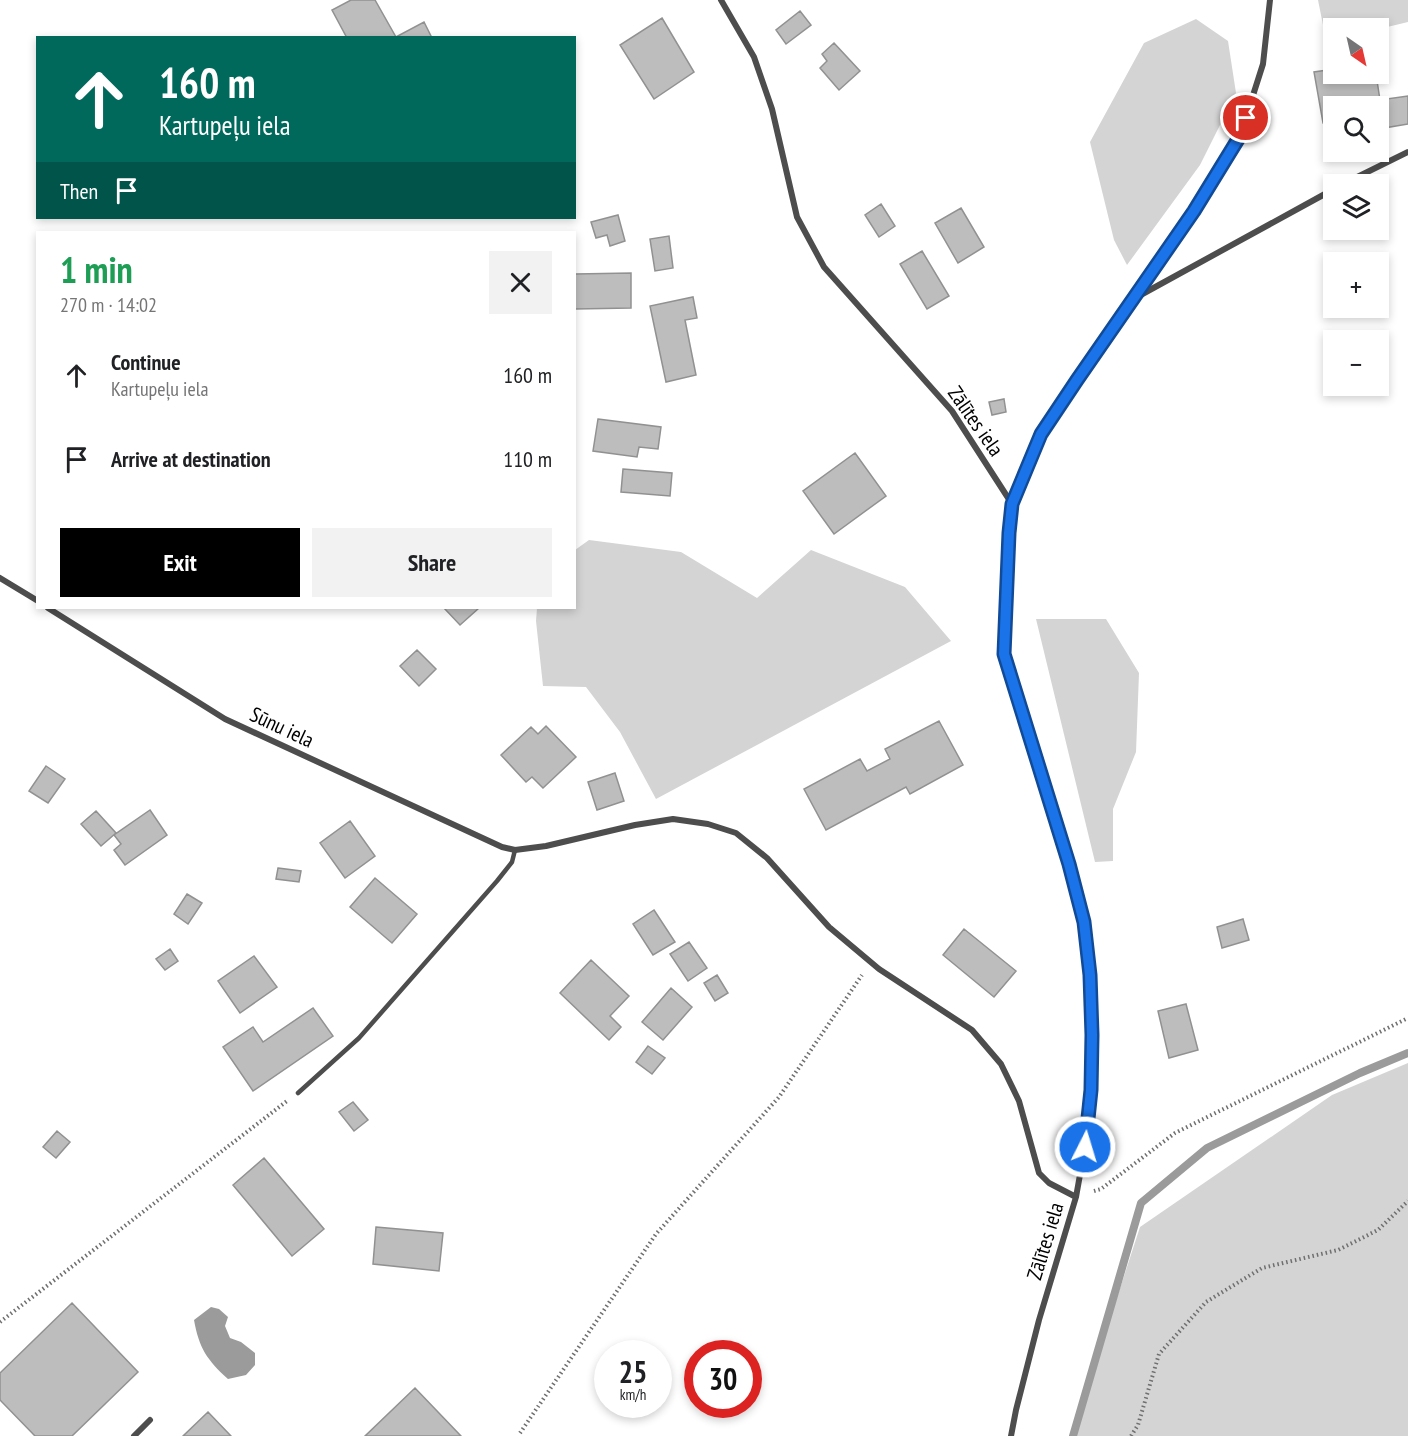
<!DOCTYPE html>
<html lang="en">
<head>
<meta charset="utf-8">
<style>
  body { margin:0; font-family:"PT Sans Narrow",sans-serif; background:#f2f2f2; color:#202124; height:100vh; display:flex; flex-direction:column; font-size:22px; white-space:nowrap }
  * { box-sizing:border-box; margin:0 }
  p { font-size:20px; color:#757577 }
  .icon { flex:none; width:33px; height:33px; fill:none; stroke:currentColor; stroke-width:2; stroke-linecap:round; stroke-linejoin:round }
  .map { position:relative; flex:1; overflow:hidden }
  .panel { position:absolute; left:36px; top:231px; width:540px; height:378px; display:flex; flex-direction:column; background:#fff; border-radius:0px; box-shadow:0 3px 9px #0003 }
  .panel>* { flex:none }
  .guide { position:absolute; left:36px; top:36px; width:540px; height:183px; border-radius:0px; box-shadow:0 3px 9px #0003; background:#00695c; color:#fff; overflow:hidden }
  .needle { width:39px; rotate:146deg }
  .tools { position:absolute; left:1323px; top:18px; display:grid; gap:12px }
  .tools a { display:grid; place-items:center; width:66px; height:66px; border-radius:0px; background:#fff; box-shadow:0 3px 9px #0003; font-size:30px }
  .speed { position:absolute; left:594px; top:1340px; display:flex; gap:12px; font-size:30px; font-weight:700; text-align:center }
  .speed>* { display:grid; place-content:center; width:78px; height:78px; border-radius:50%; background:#fff; box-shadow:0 3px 9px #0003; line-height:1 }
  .speed small { font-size:15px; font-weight:400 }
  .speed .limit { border:9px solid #d22; background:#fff; color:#111 }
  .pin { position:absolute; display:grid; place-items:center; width:51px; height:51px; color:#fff; margin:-26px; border:3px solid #fff; border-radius:50%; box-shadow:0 2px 6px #0007 }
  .me { position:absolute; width:66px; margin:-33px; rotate:5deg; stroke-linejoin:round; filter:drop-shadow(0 0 4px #0008) }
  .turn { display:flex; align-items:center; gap:21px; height:126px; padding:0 24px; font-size:27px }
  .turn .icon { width:78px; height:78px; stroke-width:2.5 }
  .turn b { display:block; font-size:42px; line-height:51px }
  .then { display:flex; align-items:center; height:57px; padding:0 24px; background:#0003; gap:12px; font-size:22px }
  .round { display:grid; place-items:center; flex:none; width:63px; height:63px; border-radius:0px; background:#f2f2f2 }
  .overview { display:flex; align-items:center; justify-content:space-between; height:102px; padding:0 24px }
  h1 { font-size:36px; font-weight:600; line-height:45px; color:#1e9e55 }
  .cta { display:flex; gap:12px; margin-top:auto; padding:12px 24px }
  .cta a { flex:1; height:69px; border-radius:0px; background:#000; color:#fff; font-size:24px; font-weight:600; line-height:69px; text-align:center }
  .cta a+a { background:#f2f2f2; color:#202124 }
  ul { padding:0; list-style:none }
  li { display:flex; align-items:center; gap:18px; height:84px; padding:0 24px }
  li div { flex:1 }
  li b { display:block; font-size:22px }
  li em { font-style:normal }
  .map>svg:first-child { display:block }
</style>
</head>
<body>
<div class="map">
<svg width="1408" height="1436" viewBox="0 0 1408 1436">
  <rect width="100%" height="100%" fill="#fff"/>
  <path fill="#d4d4d4" d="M1318 0H1408V22L1379 29 1323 25Z
    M1196 19 1228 41 1236 93 1200 165 1127 265 1114 240 1090 142 1144 43Z
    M589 540 681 552 757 598 811 550 905 587 951 641 656 799 620 732 586 687 543 686 536 621 537 608H574L575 550Z
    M1036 619H1106L1139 673 1136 752 1113 809V861L1095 862Z
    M1408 1063V1436H1072L1140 1227 1332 1095Z"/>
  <path fill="#9b9b9b" d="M211 1307 219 1309 228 1317 225 1326 230 1338 241 1342 255 1353V1365L246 1375 228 1379C207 1360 199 1348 194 1320Z"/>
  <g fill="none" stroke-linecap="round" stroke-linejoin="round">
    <path stroke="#9b9b9b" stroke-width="8" d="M1073 1436 1141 1203 1207 1148 1360 1073 1408 1053"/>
  </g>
  <path fill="#bdbdbd" stroke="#919191" stroke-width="1.5" d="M351 0H375L396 37 424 22 432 38H347L332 10Z
    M800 11 811 25 786 44 776 30Z
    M662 18 694 72 654 99 620 45Z
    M834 43 860 71 839 90 820 68 827 61 822 54Z
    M1334 69V74H1376L1380 100 1408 96V124L1378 129V106H1334V121L1323 123 1314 72Z
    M881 204 895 226 879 237 865 215Z
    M961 208 984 247 958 263 935 223Z
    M618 215 625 241 610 246 607 235 596 238 591 222Z
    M669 236 673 268 655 271 650 239Z
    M922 251 949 296 927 309 900 264Z
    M631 273V308L575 309V274Z
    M693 297 697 318 685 320 696 375 666 382 650 306Z
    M1004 399 1006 412 992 415 989 402Z
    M598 419 661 427 658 449 639 447 637 457 593 451Z
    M855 453 886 496 834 534 803 491Z
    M623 469 672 473 670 496 621 492Z
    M444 608H479L460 625Z
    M417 650 436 669 419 686 400 666Z
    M939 721 963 765 910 794 906 787 826 830 804 789 860 759 867 771 890 759 885 749Z
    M546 726 576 757 543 788 532 777 526 782 501 755 531 727 538 734Z
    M46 766 65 779 48 803 29 791Z
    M615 773 624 801 597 810 588 782Z
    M150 810 167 835 125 865 114 850 121 844 114 835Z
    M96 811 116 833 101 846 81 824Z
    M350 821 375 856 345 878 320 843Z
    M278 868 301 871 299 882 276 879Z
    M375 878 417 914 392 943 350 907Z
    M187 894 202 903 188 924 174 914Z
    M654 910 675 942 653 955 633 924Z
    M1243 919 1249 940 1222 948 1217 927Z
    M964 929 1016 971 994 997 943 955Z
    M689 942 707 968 688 981 670 954Z
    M170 949 178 961 165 970 156 959Z
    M254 956 277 987 240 1013 218 981Z
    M591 960 629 996 610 1016 621 1027 609 1040 560 993Z
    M717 975 728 993 715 1001 704 983Z
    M671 988 692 1007 663 1040 642 1022Z
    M1186 1004 1198 1050 1169 1058 1158 1011Z
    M313 1008 333 1036 253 1091 223 1047 253 1027 263 1042Z
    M648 1046 665 1058 652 1074 636 1062Z
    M353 1102 368 1120 354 1131 339 1112Z
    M57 1131 70 1142 56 1158 43 1147Z
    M264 1158 324 1229 292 1256 233 1185Z
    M376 1227 443 1233 439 1271 373 1264Z
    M72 1303 138 1372 72 1436H35L0 1400V1373Z
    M415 1388 461 1436H365Z
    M208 1412 231 1436H183Z"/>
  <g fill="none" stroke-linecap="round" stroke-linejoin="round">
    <path stroke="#6f6f6f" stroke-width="4" stroke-dasharray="1.5 3" stroke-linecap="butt" d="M1094 1191 1101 1189 1175 1133 1408 1018
      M0 1322 287 1101
      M520 1433 656 1234 779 1097 862 975
      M1131 1436 1138 1425 1159 1354 1206 1302 1262 1268 1338 1250 1378 1230 1408 1201"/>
    <path stroke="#4d4d4d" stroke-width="4.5" d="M298 1093 359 1038 497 881 512 862 515 850"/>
    <path stroke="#4d4d4d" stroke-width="6" d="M721 0 754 57 772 109 797 217 824 267 952 411 1012 504
      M1343 184 1408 152
      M1137 297 1334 189
      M0 578 38 601
      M48 608 225 719 502 847 515 850 546 846 635 825 673 819 708 824 736 833 767 858 829 927 879 969 972 1030 1001 1064 1019 1101 1039 1173 1049 1183 1076 1197
      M134 1436 150 1420
      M1011 1436 1016 1410 1039 1320 1076 1197 1085 1147 1091 1090V1035L1090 975 1084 922 1069 864 1004 654 1009 533 1012 504 1041 434 1077 380 1194 211 1240 136 1263 64 1270 0"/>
  </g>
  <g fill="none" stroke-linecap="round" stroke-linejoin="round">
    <g stroke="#114b97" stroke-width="15">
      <path id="route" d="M1085 1147 1091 1090 1092 1035 1090 975 1084 922 1069 864 1004 654 1009 533 1012 504 1041 434 1077 380 1194 211 1240 136 1246 118"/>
    </g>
    <use href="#route" stroke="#1a73e8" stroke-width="10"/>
  </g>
  <g text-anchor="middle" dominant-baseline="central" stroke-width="5" stroke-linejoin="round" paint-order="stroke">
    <g font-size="21" fill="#000" stroke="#fff">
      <text transform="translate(976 421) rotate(55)">Zālītes iela</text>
      <text transform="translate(282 727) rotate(25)">Sūnu iela</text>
      <text transform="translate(1045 1241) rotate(-73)">Zālītes iela</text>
    </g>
  </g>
</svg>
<div class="tools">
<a><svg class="needle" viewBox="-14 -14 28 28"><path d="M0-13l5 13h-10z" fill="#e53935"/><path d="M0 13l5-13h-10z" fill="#757577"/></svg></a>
<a><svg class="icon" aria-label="search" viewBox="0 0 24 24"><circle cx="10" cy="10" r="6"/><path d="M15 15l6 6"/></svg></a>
<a><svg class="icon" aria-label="layers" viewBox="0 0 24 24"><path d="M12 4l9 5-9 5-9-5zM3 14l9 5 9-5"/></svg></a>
<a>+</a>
<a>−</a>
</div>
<div class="speed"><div>25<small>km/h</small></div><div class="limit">30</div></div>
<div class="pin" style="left:1246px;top:118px;background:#d93025"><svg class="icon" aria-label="arrive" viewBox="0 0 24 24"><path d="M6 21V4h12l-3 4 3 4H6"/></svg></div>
<svg class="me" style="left:1085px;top:1147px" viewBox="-20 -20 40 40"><circle r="17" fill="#1a73e8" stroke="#fff" stroke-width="3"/><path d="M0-11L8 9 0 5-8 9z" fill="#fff"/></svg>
<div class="guide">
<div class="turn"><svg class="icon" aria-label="ahead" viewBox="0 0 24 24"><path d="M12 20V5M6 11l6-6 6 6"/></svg><div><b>160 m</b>Kartupeļu iela</div></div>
<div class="then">Then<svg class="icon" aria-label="arrive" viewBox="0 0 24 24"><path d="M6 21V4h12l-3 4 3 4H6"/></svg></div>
</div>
<section class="panel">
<div class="overview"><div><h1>1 min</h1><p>270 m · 14:02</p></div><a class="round"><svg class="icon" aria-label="close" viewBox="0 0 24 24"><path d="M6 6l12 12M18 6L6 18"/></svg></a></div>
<ul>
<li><svg class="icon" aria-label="ahead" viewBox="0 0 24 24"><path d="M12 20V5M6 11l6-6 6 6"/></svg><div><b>Continue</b><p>Kartupeļu iela</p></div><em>160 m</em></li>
<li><svg class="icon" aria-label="arrive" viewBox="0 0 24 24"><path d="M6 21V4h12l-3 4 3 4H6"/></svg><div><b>Arrive at destination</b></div><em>110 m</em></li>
</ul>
<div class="cta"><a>Exit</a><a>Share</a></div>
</section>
</div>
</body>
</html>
